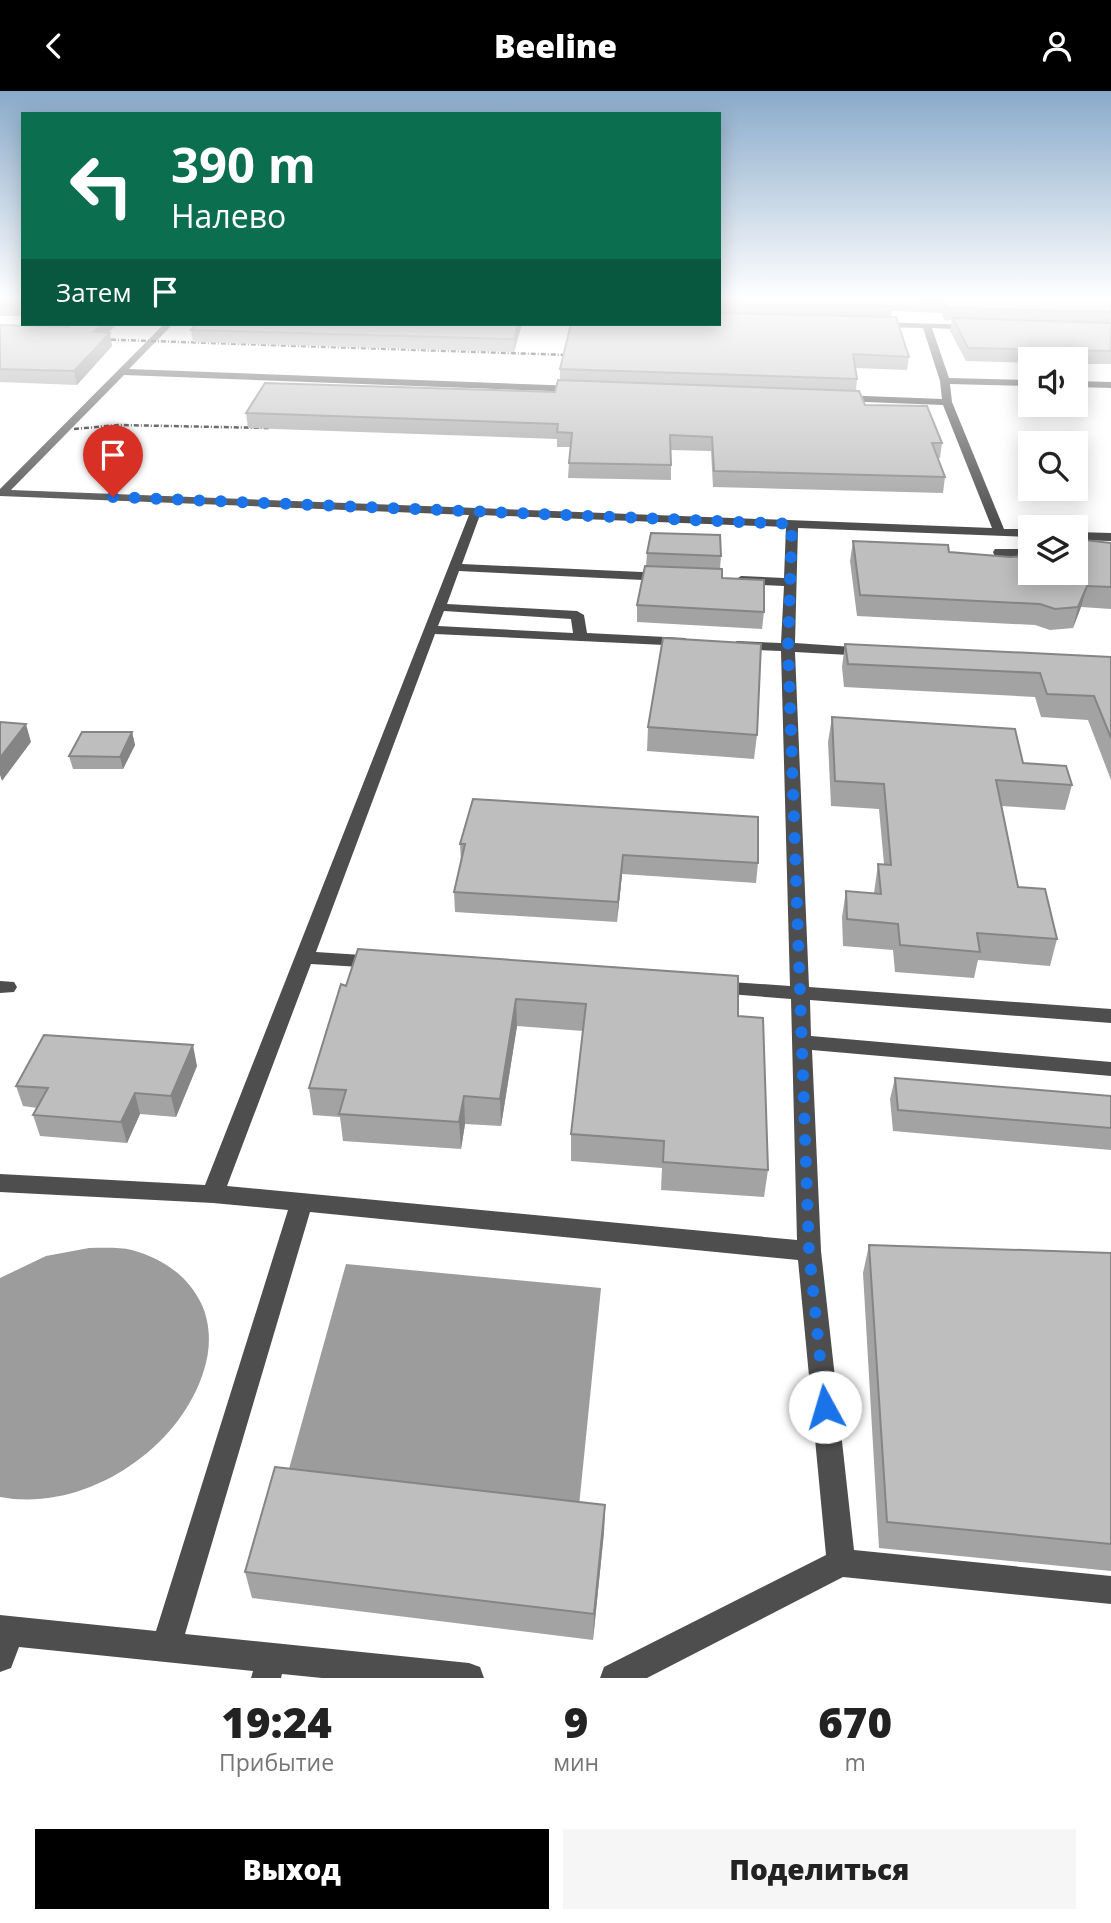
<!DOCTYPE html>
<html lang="ru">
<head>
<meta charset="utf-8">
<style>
  body { margin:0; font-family:"Open Sans",sans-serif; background:#f6f6f6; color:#222; height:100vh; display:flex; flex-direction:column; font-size:26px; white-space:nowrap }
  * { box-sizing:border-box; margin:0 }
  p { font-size:23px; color:#767676 }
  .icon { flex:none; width:38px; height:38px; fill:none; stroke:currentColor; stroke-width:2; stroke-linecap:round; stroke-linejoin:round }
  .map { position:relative; height:1587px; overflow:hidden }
  .side { display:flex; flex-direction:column; background:#fff; flex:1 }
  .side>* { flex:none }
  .hud { position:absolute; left:21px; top:21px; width:700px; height:214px; border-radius:0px; box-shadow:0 4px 18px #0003; background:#0b6e4f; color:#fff; overflow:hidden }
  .controls { position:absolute; left:1018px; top:256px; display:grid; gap:14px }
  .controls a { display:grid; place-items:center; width:70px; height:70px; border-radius:0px; background:#fff; box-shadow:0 4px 18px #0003; font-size:35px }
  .pin { position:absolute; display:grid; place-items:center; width:60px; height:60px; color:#fff; margin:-72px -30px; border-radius:50% 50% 50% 0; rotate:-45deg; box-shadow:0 0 7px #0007 }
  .pin .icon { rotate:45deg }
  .me { position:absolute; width:77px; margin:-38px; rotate:354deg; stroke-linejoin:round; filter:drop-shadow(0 0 5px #0008) }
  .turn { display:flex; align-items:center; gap:24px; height:147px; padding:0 35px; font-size:32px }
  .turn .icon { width:91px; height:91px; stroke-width:2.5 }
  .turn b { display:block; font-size:49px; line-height:60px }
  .then { display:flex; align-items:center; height:66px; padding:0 35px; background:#0003; gap:14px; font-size:26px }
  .eta { display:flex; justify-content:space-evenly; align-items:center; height:119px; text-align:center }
  .eta b { font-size:42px; font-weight:800; line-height:49px }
  .action { display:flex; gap:14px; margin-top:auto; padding:14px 35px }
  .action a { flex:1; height:80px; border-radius:0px; background:#000; color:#fff; font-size:28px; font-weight:800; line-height:80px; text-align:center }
  .action a+a { background:#f6f6f6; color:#222 }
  header { display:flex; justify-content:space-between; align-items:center; height:91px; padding:0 35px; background:#000; color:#fff; font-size:32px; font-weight:800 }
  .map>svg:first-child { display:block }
</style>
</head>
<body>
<header><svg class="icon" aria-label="back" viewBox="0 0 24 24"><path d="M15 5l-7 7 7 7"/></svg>Beeline<svg class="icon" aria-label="person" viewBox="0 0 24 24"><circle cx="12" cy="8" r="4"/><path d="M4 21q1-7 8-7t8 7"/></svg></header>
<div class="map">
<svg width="1111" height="1587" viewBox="0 0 1111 1587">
  <rect width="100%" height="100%" fill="#fff"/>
  <path fill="#9c9c9c" d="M89 1157C103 1157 119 1156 132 1159 163 1168 187 1184 201 1212 211 1233 211 1257 204 1279 180 1359 84 1422 0 1406V1187L46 1165Z
    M346 1173 601 1197 577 1435 282 1403Z"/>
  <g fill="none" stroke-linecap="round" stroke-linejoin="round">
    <path fill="#4e4e4e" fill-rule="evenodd" d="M874 231 978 234 975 239 932 237 949 287 1031 289V295L950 293 952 311 1004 438H1031V446L798 437 795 552 867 557 874 561 867 565 795 561 809 896 1111 918V932L810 909 811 945 1111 971V985L812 959 821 1160 854 1459 1111 1485V1513L843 1486 647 1587H600L604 1576 826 1464 798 1169 310 1121 185 1543 469 1572 480 1576 484 1587H322L282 1583 281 1587H251L253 1580 19 1556 11 1577 0 1581V1524L156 1540 288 1119 213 1112 0 1101V1083L205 1094 469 424 0 405V398L164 233H173L129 278 577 295 582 298 577 301 124 284 11 399 992 437 943 314 840 310 835 307 840 304 942 308 940 290 923 237 877 236ZM480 424 786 436 784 487 741 485 735 489 741 493 784 495 781 552 737 550 730 554 737 558 781 560 790 895 716 890 709 891 706 896 709 901 716 902 791 908 797 1149 227 1095 311 873 377 877 386 871 377 865 316 861 435 543 685 555 692 551 685 547 587 542 584 524 577 520 447 513 459 480 664 490 670 486 664 482 462 473ZM444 520 571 528 573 542 438 535Z
      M1076 290 1111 291V297L1076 296Z
      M1076 441 1111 442V450L1076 449Z
      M995 458H1031V466L1007 465 1013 481 1007 485 1001 481 993 461Z
      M0 890 14 891 17 896 14 901 0 902Z"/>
    <path stroke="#000" stroke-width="2.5" stroke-dasharray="5 2 1 2" stroke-linecap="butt" d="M91 248 567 264
      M74 338 118 334 269 337"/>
  </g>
  <path fill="#a3a3a3" d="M0 208H23V225H0Z
    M719 208H1111V273H1076V268H1031V272L966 270 950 240 952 229H945L941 222 892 220 891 226 909 266 907 279 855 277 857 288 856 299 865 314 942 352 940 367H938L945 386 943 402 713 396 711 360 671 359V389L568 387 570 356H557V348L248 337 246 322 555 301 560 289V278L719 233Z
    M72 233H117L108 242 112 255 77 294 0 291V234L68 236Z
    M522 233 514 261 193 251 191 239Z
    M1021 448 1111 452V518L1081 516 1073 537 1050 539 1035 534 857 525 850 470 853 450 949 461 1010 466H1017Z
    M647 462 721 465 720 478 722 487 764 521 762 538 637 531V514L646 475Z
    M845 553 1111 566V689L1088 629 1041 626 1035 606 844 596 842 576Z
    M832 626 1023 672 1072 694 1065 719 1001 715 1018 796 1057 848 1050 875 978 869 974 887 895 881 893 859 843 855 842 826 846 800 874 802 878 773H884L879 718 831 715 828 651Z
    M648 636 757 644 754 668 647 660Z
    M132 641 135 654 123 678H73L69 665Z
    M460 753 758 772 756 792 622 783 617 831 455 821 454 801 461 771Z
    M346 895 738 925 768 1079 764 1106 661 1099 662 1077 571 1070V1043L583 940 517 935 501 1035 465 1033 461 1058 343 1050 340 1026 313 1024 309 997Z
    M197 975 176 1026 140 1023 127 1052 40 1045 33 1024 37 1017 23 1015 16 995Z
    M895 987 1111 1005V1059L893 1040 890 1008Z
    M869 1154 1111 1162V1480L879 1457 863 1182Z
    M605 1414 604 1441 593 1549 252 1507 245 1481Z"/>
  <path fill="#858585" d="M102 233H117L96 254 94 241Z
    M518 233H522L514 261V248Z
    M110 242 112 255 77 294 74 280Z
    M1087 495 1081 516 1073 537 1078 516Z
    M26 633 31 651 2 690 0 684V667Z
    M132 641 135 654 123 678 120 666Z
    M623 764 622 783 617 831 618 811Z
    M516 908 517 935 501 1035 500 1008Z
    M193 954 197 975 176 1026 171 1005Z
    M135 1002 140 1023 127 1052 121 1031Z
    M464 1005 465 1033 461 1058 459 1031Z
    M605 1414 604 1441 593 1549 594 1523Z"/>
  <path fill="#bebebe" stroke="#858585" stroke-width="2" d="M0 208H23V213H0Z
    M719 208H1111V221L947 217 943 209 890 208 892 215 719 212Z
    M719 220 720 222 896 226 909 266 853 263 857 288 560 278 571 233H719Z
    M953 227 1111 232V260L968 257Z
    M72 233H102L94 241 110 242 74 280 0 278V234L68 236Z
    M196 233H518L514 248 191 239Z
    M558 289 859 300 865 314 927 315 942 352H932L945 386 714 380 712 346 670 344 671 374 569 372 572 342 557 341 558 333 246 322 265 292 555 301Z
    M651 442 720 444 721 465 647 462Z
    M1021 448H1031V481H1076V448L1111 452V496L1087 495 1078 516 1055 518 1040 513 860 504 853 450 948 454 949 461 1010 466 1027 465Z
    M645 475 722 478V487L764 489V521L637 514Z
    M663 547 761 553 757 644 648 636Z
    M845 553 1111 566V647L1094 605 1047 603 1040 582 848 573Z
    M832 626 1015 638 1023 672 1066 675 1072 694 996 689 1018 796 1045 798 1057 848 977 842 980 861 900 854 898 833 847 828 846 800 881 803 878 773 891 774 884 693 835 690Z
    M0 631 26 633 0 667Z
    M82 641H132L120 666 69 665Z
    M473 708 758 726V772L623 764 618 811 454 801 465 753H460Z
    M358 858 738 885V925L763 927 768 1079 663 1071 664 1050 571 1043 586 913 516 908 500 1008 464 1005 459 1031 339 1023 346 999 309 997 341 893 346 895Z
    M44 944 193 954 171 1005 135 1002 121 1031 33 1024 48 997 16 995Z
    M895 987 1111 1005V1037L898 1019Z
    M869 1154 1111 1162V1453L887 1431Z
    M275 1376 605 1414 594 1523 245 1481Z"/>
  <linearGradient id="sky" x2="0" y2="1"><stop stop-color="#89aaca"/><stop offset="0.48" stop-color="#fff"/><stop offset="1" stop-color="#fff" stop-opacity="0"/></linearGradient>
  <rect width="1111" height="430" fill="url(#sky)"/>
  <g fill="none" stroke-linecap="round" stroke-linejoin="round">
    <path stroke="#1a73e8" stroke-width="12" stroke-dasharray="0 21.6" d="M113 406 792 433 788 556 809 1160 825 1316"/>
  </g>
</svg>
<div class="controls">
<a><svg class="icon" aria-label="sound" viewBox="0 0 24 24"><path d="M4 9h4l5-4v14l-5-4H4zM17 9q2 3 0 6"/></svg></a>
<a><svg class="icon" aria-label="search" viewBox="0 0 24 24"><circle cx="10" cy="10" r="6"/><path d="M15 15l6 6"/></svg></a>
<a><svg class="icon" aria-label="layers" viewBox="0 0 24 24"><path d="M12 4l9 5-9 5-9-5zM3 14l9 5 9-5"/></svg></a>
</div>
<div class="pin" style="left:113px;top:406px;background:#d93025"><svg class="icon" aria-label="arrive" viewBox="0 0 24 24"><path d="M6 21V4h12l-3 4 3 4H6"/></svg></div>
<svg class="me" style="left:825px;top:1316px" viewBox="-20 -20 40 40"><circle r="19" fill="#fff"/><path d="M0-13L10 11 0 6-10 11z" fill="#1a73e8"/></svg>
<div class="hud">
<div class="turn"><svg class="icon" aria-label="left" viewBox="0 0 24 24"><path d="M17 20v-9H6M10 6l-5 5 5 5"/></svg><div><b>390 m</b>Налево</div></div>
<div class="then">Затем<svg class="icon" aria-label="arrive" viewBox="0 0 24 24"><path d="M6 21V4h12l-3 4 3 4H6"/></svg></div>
</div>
</div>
<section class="side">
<div class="eta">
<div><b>19:24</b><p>Прибытие</p></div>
<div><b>9</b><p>мин</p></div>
<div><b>670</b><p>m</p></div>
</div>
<div class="action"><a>Выход</a><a>Поделиться</a></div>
</section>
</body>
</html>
